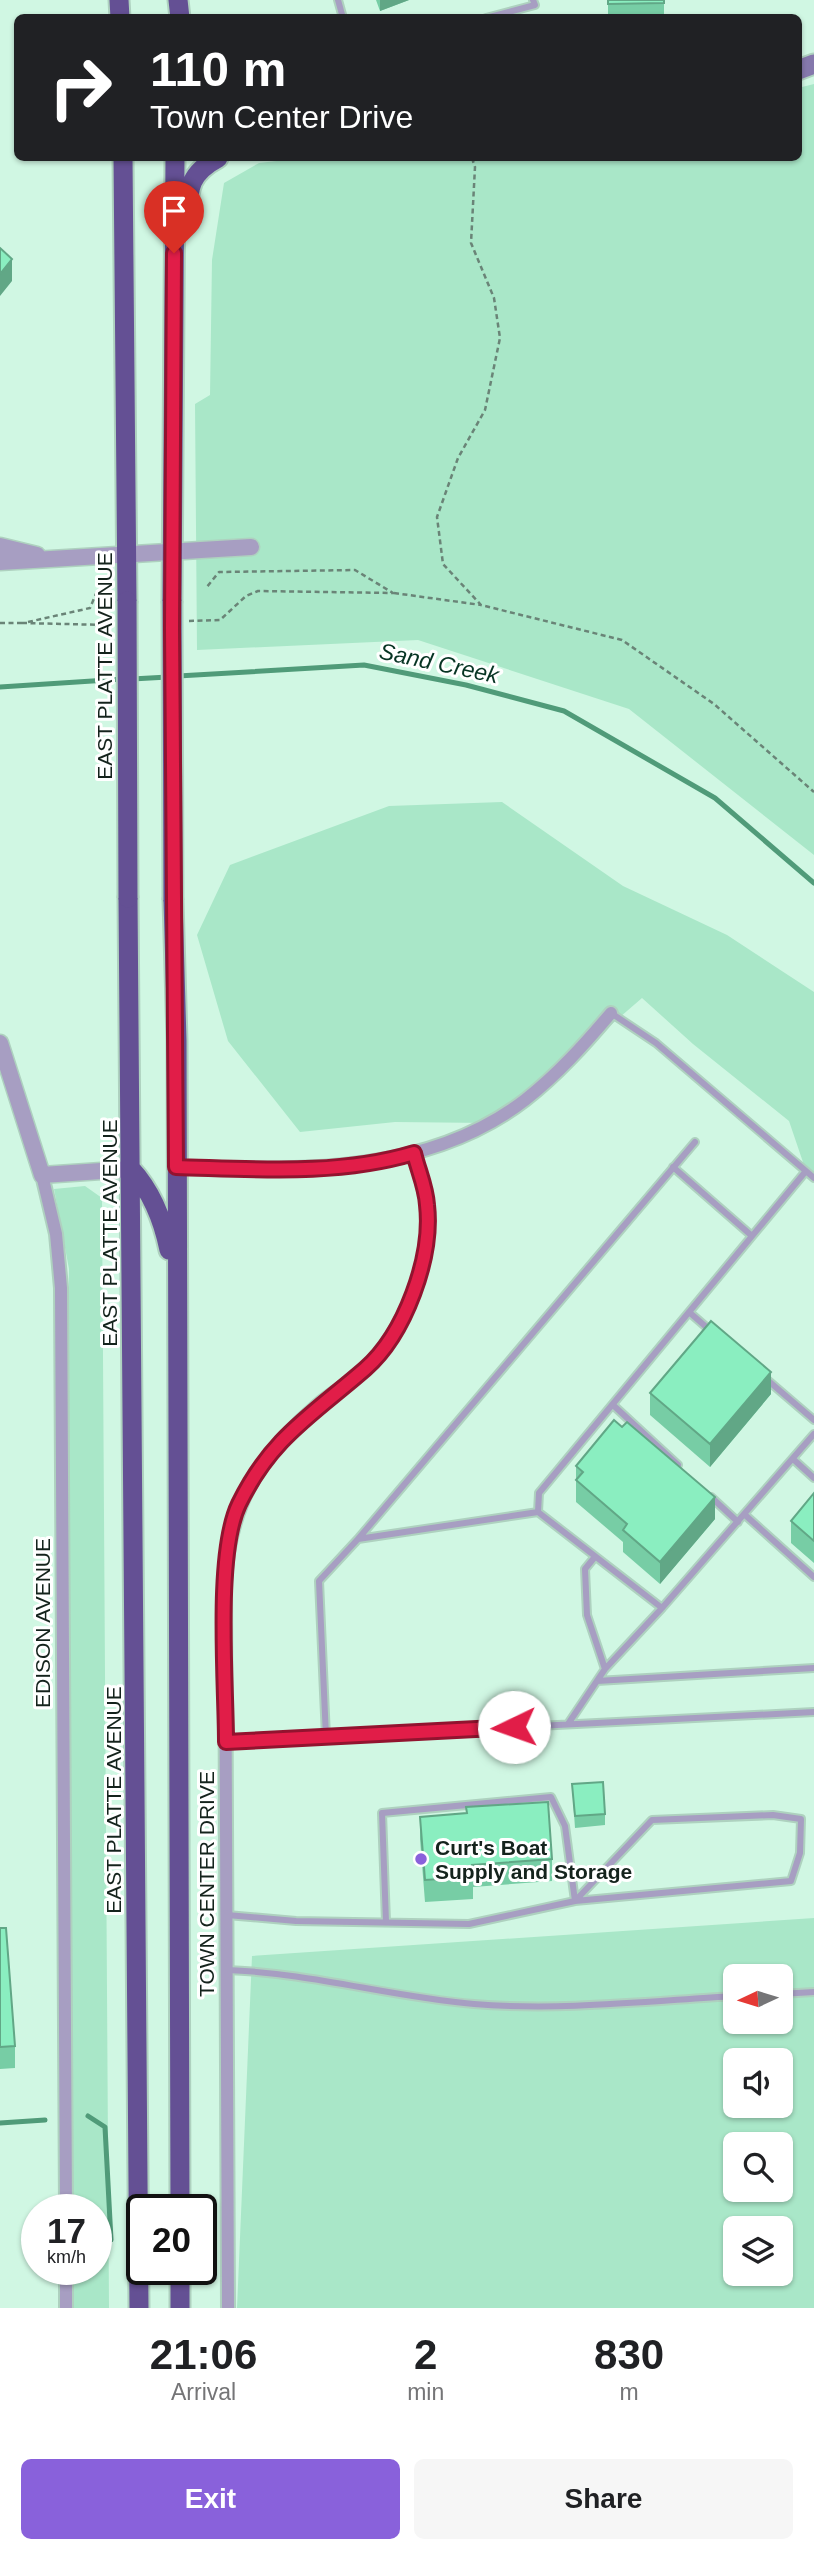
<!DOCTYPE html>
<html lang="en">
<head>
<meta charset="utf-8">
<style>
  body { margin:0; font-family:Helvetica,sans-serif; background:#f6f6f6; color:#202124; height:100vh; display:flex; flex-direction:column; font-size:26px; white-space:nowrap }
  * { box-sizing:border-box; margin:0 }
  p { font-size:23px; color:#757577 }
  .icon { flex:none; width:38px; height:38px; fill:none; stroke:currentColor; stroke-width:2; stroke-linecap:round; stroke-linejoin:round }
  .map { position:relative; height:2308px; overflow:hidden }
  .sheet { display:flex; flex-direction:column; background:#fff; flex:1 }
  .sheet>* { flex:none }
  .guide { position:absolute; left:14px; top:14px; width:788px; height:147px; border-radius:10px; box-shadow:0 2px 5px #0004; background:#202124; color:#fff; overflow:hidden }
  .needle { width:46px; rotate:266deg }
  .buttons { position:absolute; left:723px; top:1964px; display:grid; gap:14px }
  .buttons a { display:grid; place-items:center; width:70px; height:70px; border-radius:10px; background:#fff; box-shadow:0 2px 5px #0004; font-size:35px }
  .speed { position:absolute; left:21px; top:2194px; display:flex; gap:14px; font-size:35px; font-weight:700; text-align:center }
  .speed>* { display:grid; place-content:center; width:91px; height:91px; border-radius:50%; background:#fff; box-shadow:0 2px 5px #0004; line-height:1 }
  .speed small { font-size:18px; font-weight:400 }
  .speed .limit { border:4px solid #111; border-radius:10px; background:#fff; color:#111 }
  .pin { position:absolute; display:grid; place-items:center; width:60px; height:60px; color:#fff; margin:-72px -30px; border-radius:50% 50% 50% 0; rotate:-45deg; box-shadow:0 0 7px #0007 }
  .pin .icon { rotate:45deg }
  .me { position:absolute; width:77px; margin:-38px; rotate:267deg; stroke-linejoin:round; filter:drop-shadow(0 0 5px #0008) }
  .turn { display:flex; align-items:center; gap:24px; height:147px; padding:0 21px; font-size:32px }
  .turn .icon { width:91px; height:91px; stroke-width:2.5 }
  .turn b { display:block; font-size:49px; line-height:60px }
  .eta { display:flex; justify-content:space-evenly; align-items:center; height:119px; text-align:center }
  .eta b { font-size:42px; font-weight:700; line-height:49px }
  .button { display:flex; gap:14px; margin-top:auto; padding:14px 21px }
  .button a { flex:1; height:80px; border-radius:10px; background:#8961db; color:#fff; font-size:28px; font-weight:700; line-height:80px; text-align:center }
  .button a+a { background:#f6f6f6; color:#202124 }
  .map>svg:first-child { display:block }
</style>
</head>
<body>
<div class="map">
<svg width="814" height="2308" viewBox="0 0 814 2308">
  <rect width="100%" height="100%" fill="#d0f7e3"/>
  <path fill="#a9e7c8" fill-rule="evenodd" d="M814 84V855L629 709 418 640 197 650 195 404 210 395 212 260 224 183 259 163 303 158H798V88Z
    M502 802 623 886 727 935 814 992V1178L806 1171 789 1121 693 1044 642 998 575 1056 488 1123 395 1122 300 1132 228 1041 197 935 230 865 389 806Z
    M85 1186 102 1198 109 2308H72V2270H96V2210H71L63 1556 69 1269 54 1189Z
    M814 1918V2308H237L252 1956ZM735 1976H780V2021H735ZM735 2060H780V2105H735ZM735 2144H780V2189H735ZM735 2228H780V2273H735Z"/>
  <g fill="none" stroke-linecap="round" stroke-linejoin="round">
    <path stroke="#509b79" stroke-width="5" d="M178 676 364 665 466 685 564 711 715 798 814 883
      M132 679 168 677
      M0 687 123 679
      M88 2116 105 2127 111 2240
      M0 2123 45 2120"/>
    <g stroke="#aed1bf" stroke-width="10">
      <path id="service" d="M338 0 343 18
        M486 18 535 5 533 0
        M611 1013 656 1043 814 1178
        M673 1167 752 1236
        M806 1171 539 1493 538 1512 662 1608 814 1434
        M689 1312 712 1332
        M765 1378 814 1420
        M613 1405 678 1465
        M793 1459 814 1478
        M711 1497 738 1522
        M538 1512 358 1539 695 1142
        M744 1514 814 1577
        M605 1669 662 1608
        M597 1681 814 1668
        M568 1724 605 1669 587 1615 585 1569 594 1558
        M326 1737 319 1581 358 1539
        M226 1742 814 1712
        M227 1915 296 1921 469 1924 575 1901 791 1881 800 1853 801 1819 773 1815 652 1820 575 1901
        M386 1922 382 1813 551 1797 565 1826 575 1901
        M227 1970C311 1973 391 1997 474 2004 561 2011 649 2001 735 1996
        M780 1994 814 1992"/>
    </g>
    <g stroke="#aed1bf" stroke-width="16">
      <path id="minor" d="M176 1167C295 1170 425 1177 525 1100 558 1074 584 1045 611 1013
        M42 1175 56 1234 61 1288 66 2210
        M66 2308V2270
        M228 2308 225 1584C228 1507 259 1456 317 1406 333 1392 353 1382 368 1366 406 1325 433 1262 427 1205 426 1188 418 1170 414 1153"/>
    </g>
    <g stroke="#aed1bf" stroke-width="19">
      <path id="tertiary" d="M0 546 37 555
        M0 562 251 547
        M0 1043 42 1175 131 1169"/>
    </g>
    <g stroke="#aed1bf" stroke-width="23">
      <path id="secondary" d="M798 70 814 64"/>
    </g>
    <g stroke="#aed1bf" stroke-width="23">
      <path id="trunk" d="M119 0 120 18
        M178 0 180 18
        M123 158 127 601
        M186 225C189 192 186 175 218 158
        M172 601 175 158
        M128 898 139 2308
        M173 900 177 1041 180 2210
        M131 1169C152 1192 163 1220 169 1250
        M180 2270V2308"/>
    </g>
    <path stroke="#6a8477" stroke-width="2.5" stroke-dasharray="5 3.5" stroke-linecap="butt" d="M472 158 475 167 471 243 494 298 500 338 485 410 458 458 437 517 443 564 481 605 622 640 714 704 814 792
      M394 593 481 605
      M189 621 220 620 246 596 258 591 393 593 355 570 219 572 206 588
      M28 622 90 608 98 589
      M0 623H22
      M22 623 108 625"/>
    <use href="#service" stroke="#a79ec2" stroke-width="6"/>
    <use href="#minor" stroke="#a79ec2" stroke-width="12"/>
    <use href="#tertiary" stroke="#a79ec2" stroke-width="16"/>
    <use href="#secondary" stroke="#8578ac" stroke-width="19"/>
    <use href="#trunk" stroke="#645094" stroke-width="19"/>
    <g stroke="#aed1bf" stroke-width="23" stroke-linecap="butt">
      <path id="trunk-bridge" d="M127 601 128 898
        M172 601 173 900"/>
    </g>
    <use href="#trunk-bridge" stroke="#645094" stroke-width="19"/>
  </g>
  <path fill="#77cda5" d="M376 0H409L380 11Z
    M608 0H664V18H608Z
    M650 1393 771 1394 710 1467 650 1415Z
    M576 1466 715 1519 660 1584 623 1552V1542L576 1502Z
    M814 1493V1563L791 1543V1521Z
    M572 1784 605 1814V1825L575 1828Z
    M420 1817 552 1859V1881L473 1887V1899L425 1902 420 1839Z
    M0 1928 15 2046V2068L0 2069Z"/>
  <path fill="#61a786" d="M380 0H409L380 11Z
    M12 259V281L0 296V274Z
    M771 1372V1394L710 1467V1444Z
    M715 1497V1519L660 1584V1562Z"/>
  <path fill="#8aeec0" stroke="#61a786" stroke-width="2" d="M608 0H664V3L608 4Z
    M0 248 12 259 0 274Z
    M711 1321 771 1372 710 1444 650 1393Z
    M614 1420 622 1427 627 1422 715 1497 660 1562 623 1530 627 1524 576 1480 583 1472 576 1466Z
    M814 1493V1541L791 1521Z
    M603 1782 605 1814 575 1816 572 1784Z
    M548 1802 552 1859 472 1865 473 1877 425 1880 420 1817 467 1813 466 1807Z
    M0 1928H6L15 2046 0 2047Z"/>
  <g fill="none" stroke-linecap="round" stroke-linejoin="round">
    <g stroke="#92132f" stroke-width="18">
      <path id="route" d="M174 253 172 628 176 1167C254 1169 338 1176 414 1153 418 1170 426 1187 427 1205 433 1257 405 1334 365 1369 312 1415 271 1438 239 1504 215 1554 226 1683 226 1742L514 1727"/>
    </g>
    <use href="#route" stroke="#e11d48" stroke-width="12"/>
  </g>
  <circle fill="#8961db" stroke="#fff" stroke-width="2.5" cx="421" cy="1859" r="7"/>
  <g text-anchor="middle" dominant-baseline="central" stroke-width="6" stroke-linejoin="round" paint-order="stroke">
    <g font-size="21" fill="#14231c" stroke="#fff">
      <text transform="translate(104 666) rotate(-90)">EAST PLATTE AVENUE</text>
      <text transform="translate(109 1233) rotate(-90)">EAST PLATTE AVENUE</text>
      <text transform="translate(42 1623) rotate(-90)">EDISON AVENUE</text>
      <text transform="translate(113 1800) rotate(-90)">EAST PLATTE AVENUE</text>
      <text transform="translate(206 1884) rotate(-90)">TOWN CENTER DRIVE</text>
    </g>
    <g font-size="21" font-weight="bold" fill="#14231c" stroke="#fff" text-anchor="start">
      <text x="435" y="1847">Curt's Boat<tspan x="435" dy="24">Supply and Storage</tspan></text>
    </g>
    <g font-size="23" font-style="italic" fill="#063423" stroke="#fff">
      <text transform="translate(439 663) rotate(12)">Sand Creek</text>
    </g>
  </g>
</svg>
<div class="buttons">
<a><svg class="needle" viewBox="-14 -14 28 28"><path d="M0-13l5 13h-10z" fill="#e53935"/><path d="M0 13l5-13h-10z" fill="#757577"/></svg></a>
<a><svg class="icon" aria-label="sound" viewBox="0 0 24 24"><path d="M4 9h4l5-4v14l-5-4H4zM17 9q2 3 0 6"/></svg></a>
<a><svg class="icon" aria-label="search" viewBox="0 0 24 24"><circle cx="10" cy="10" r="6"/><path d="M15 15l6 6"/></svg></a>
<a><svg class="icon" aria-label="layers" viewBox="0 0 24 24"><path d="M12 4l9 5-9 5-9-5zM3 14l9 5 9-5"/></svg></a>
</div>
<div class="speed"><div>17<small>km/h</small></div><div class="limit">20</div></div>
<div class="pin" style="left:174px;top:253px;background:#d93025"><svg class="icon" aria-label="arrive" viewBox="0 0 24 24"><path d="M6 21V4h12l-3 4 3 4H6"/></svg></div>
<svg class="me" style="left:514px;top:1727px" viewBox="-20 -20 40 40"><circle r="19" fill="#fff"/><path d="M0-13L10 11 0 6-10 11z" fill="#e11d48"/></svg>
<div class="guide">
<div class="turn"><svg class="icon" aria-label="right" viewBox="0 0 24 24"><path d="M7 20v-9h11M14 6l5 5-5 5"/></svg><div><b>110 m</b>Town Center Drive</div></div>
</div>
</div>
<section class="sheet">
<div class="eta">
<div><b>21:06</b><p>Arrival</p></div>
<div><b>2</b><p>min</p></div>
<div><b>830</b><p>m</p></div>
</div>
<div class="button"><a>Exit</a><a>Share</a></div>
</section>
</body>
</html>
